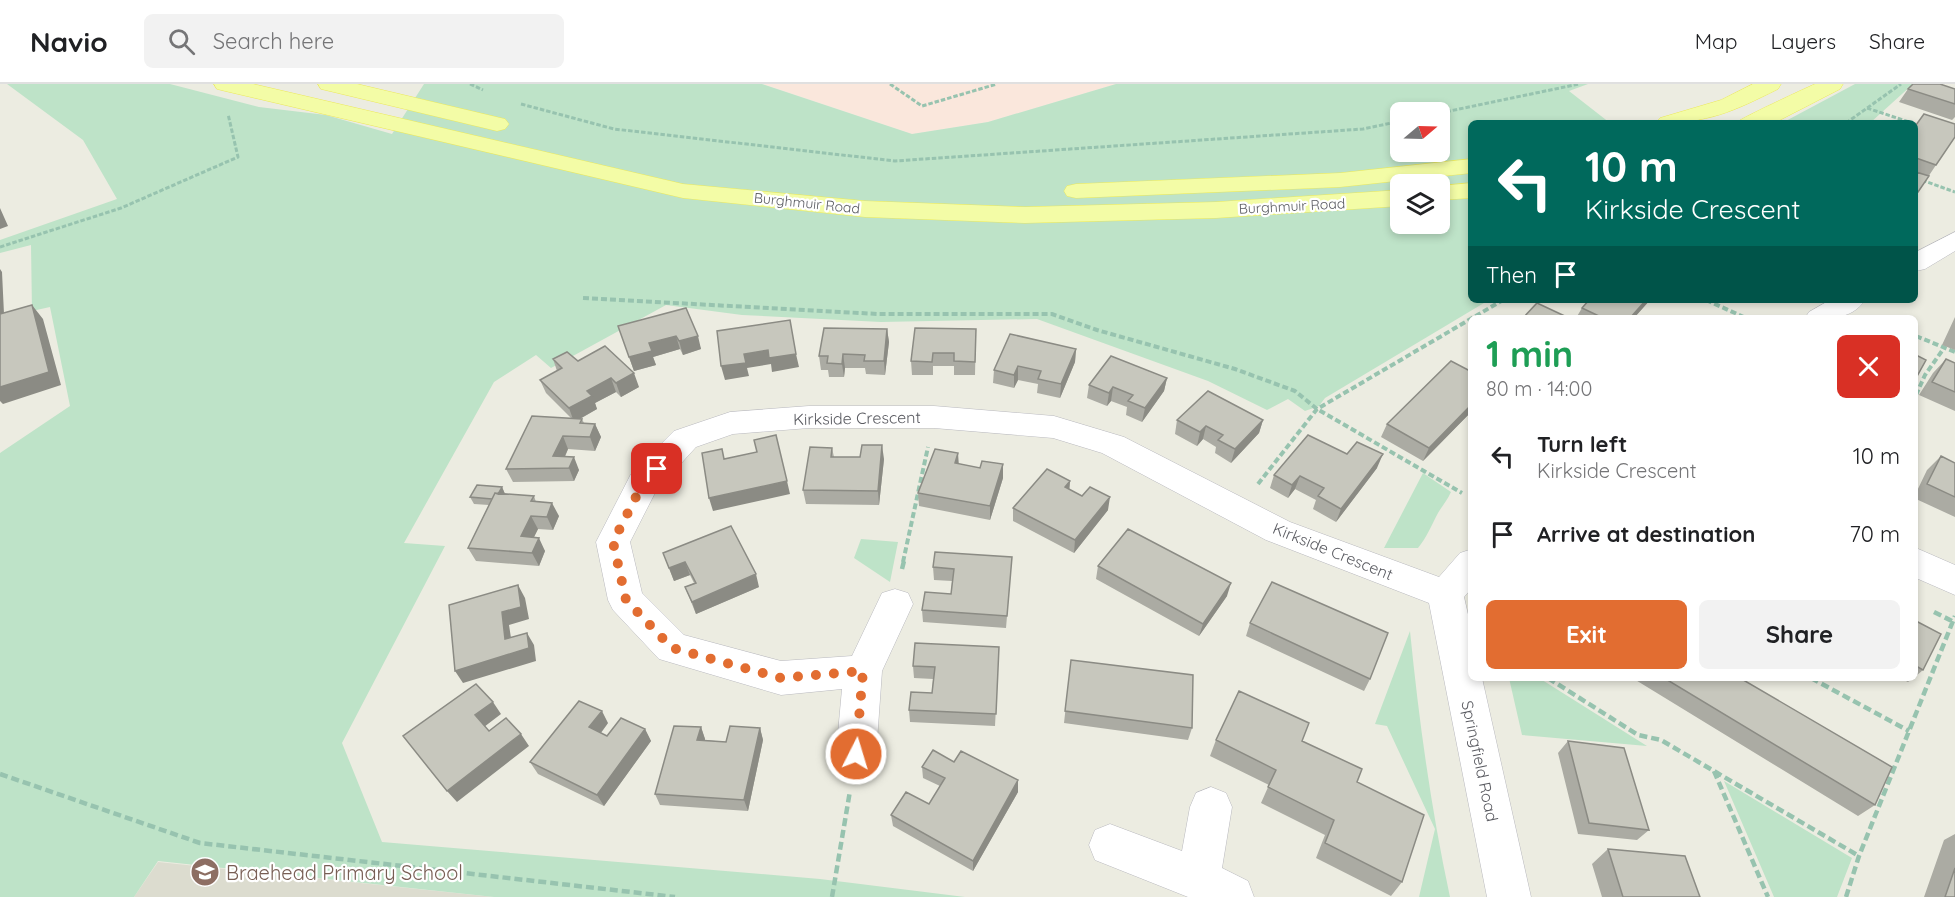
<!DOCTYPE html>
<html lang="en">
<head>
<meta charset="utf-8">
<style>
  body { margin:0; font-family:Quicksand,sans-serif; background:#f2f2f2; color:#202124; height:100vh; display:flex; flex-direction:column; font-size:22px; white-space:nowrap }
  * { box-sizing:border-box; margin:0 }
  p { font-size:20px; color:#757577 }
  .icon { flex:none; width:33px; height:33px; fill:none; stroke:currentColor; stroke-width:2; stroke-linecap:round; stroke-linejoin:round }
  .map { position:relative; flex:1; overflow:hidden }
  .side { position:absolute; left:1468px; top:231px; width:450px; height:366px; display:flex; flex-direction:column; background:#fff; border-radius:9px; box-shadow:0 3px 9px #0003 }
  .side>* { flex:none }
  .banner { position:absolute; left:1468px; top:36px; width:450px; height:183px; border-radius:9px; box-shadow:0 3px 9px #0003; background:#00695c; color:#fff; overflow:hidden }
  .needle { width:39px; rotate:71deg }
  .fabs { position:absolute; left:1390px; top:18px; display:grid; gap:12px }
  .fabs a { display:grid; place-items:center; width:60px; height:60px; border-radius:9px; background:#fff; box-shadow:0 3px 9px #0003; font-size:30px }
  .pin { position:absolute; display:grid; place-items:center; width:51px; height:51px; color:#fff; margin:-26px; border-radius:12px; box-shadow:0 3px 9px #0006 }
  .me { position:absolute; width:66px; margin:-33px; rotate:5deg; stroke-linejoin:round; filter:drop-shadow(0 0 4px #0008) }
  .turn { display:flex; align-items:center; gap:21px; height:126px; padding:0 18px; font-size:27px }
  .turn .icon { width:78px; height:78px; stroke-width:2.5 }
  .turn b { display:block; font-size:42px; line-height:51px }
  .then { display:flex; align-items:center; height:57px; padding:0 18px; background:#0003; gap:12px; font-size:22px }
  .round { display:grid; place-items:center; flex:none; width:63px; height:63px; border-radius:9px; background:#f2f2f2 }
  .head { display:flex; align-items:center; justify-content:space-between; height:102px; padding:0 18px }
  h1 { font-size:36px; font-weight:700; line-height:45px; color:#1e9e55 }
  .button { display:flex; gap:12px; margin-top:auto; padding:12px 18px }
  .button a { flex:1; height:69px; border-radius:9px; background:#e26d31; color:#fff; font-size:24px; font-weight:700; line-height:69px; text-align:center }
  .button a+a { background:#f2f2f2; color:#202124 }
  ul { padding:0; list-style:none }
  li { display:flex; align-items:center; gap:18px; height:78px; padding:0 18px }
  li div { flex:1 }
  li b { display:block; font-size:22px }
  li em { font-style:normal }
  header { display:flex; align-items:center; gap:36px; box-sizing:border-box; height:84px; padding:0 30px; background:#fff; border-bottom:2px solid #e0e0e0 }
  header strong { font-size:28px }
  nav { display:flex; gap:33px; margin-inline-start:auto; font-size:21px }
  .search { width:420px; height:54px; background:#f2f2f2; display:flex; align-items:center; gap:15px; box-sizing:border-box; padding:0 21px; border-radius:9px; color:#757577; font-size:22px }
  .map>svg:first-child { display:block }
</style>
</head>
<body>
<header>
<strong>Navio</strong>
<div class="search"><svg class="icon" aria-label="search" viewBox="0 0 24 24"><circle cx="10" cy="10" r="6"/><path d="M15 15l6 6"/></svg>Search here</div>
<nav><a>Map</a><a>Layers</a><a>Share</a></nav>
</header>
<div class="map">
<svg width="1955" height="813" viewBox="0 0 1955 813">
  <rect width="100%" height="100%" fill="#ecece1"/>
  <path fill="#dcdccf" d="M158 778 360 799 494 813H134Z"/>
  <path fill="#fae7dc" d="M763 0H1116L988 38 912 50Z"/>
  <path fill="#bee3c8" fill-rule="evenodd" d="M7 0H170L259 23 326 31 392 50 424 0H762L912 50 988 38 1116 0H1588L1569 7 1610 39H1472V216H1489L1325 314 1319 322 1305 327 1288 315 1267 326 1208 297 1037 235 881 238 742 231 666 221 551 284 536 271 494 298 404 459 445 462 342 659 382 758 820 795 965 813H494L158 777 134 813H0V369L70 322 50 223 32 227 31 161 0 169V156L117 115 83 56ZM1401 28H1440V68H1401ZM1401 100H1440V140H1401Z
    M1855 0H1913L1870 39H1782Z
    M1423 389 1451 408C1447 417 1442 422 1438 429 1431 442 1427 453 1418 464H1384Z
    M861 455 898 458 890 498 854 474Z
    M1410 547C1419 637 1431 725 1450 813H1419L1435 745 1387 642 1375 640Z
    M1509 594H1539L1647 662 1522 651Z
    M1724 697 1852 774 1837 813H1774Z"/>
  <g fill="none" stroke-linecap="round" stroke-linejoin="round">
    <g stroke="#b9b9bf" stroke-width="1">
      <path id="minor" d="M1955 148V167L1925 185 1916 187V168Z
        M1830 216H1865C1851 237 1827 234 1805 234L1809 228Z
        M809 322H934L1054 332 1124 353 1290 438 1439 493 1460 469 1472 465V504L1464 513 1472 548V594H1482L1531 813H1487L1429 519 1266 456 1102 369 1053 354 934 344H809L733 350 696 363 656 407 630 458 642 509 684 551 781 577 852 572 882 509 895 505 908 509 913 520 882 587 876 671 870 684 856 689 842 684 836 671 842 605 781 611 659 575 613 526 608 516 596 458 631 390 674 347 730 328Z
        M1916 464 1955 481V511L1916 494Z
        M1211 703 1226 709 1232 723 1222 784 1248 797 1254 813H1188L1095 776 1089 761 1095 746 1110 740 1182 767 1190 723 1196 709Z"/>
    </g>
    <g stroke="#ece95a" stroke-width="1">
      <path id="major" d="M214 0H253L683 100 865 117 1025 123 1216 118 1401 106V122L1216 134 1025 139 865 133 683 114 225 7 217 5Z
        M318 0H357L505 35 509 40 505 45 497 47 321 5Z
        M1753 0H1781L1778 5C1732 28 1709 39 1656 39L1660 34 1721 16Z
        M1815 0H1843L1840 5 1778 37 1736 39C1739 35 1804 5 1815 0Z
        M1472 75V89L1340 103 1076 114 1067 112 1064 107 1067 102 1076 100 1340 89Z
        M1472 99V114L1440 116V102Z"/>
    </g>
    <path stroke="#97c3af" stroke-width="3" stroke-dasharray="4.5 2" stroke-linecap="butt" d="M470 0 483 6
      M890 0 922 22 997 0
      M521 20 614 45 895 77 1363 45 1401 37
      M1867 24 1912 39
      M1440 29 1579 0
      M1846 39 1901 0
      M1916 94 1955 108
      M0 163 121 124 238 73 228 30"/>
    <path stroke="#97c3af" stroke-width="4" stroke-dasharray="6 3" stroke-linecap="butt" d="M583 214 878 230H1052L1097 246 1235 285 1295 307 1317 325 1462 409
      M1706 216 1746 234
      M1916 252 1955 268
      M1916 311 1925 291 1944 264
      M1258 400 1317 325 1503 216
      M903 478 928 363"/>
    <path stroke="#97c3af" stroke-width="4.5" stroke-dasharray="8 4" stroke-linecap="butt" d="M902 485 904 477
      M1934 528 1954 538
      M1548 594 1638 651 1661 656 1859 772
      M1811 594 1909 647
      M1714 687 1768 813
      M0 690 200 759 675 813
      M832 813 850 707
      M1846 813 1859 772 1955 532"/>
    <use href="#minor" fill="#fff" fill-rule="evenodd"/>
    <use href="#major" fill="#f3fca6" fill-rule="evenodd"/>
  </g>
  <path fill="#ababa3" d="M1908 5H1955V33L1952 36 1899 18Z
    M1916 41 1936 81 1916 111Z
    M1589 216H1650L1634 234H1576L1582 224Z
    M686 224 701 265 683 271 680 265 653 273 656 281 634 287 618 242Z
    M1955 233V266L1942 261Z
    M887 245 889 258 885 291 866 290 865 284H845L844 293H829L828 286H821L819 272Z
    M976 245 975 291H954V282H933V291H912L911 277Z
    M1076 265 1075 278 1060 314 1037 309 1038 300 1018 296 1014 304 993 299 994 286Z
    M553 275 578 277 639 303 621 313 616 308 595 319 597 325 580 335H582L584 339 595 340 601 353 595 367 568 365 565 373 579 386 574 397 513 398 506 385 571 334 546 309 540 296 557 287Z
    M1946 275 1955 279V327L1919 311 1933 289Z
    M1472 288V327L1423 377 1381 353 1387 340Z
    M1167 294 1164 307 1142 338 1126 331 1127 323 1111 317 1107 322 1087 314 1089 301Z
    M1177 336H1263L1259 349 1231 379 1215 369 1216 363 1203 355 1197 362 1175 350Z
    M832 364 834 373 884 375 879 421 806 420 803 406Z
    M1347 370 1377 384 1336 438 1313 425 1316 416 1295 405 1288 414 1270 404 1274 391Z
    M1941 372 1955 379V433L1916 415V409L1927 386Z
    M959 380 980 384 1003 380V394L990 436 919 422 918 409Z
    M1070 397 1069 405 1108 426 1074 469 1013 437V424Z
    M502 403 505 410 534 412 536 418 559 432 553 446 538 445 534 453 545 467 539 482 476 477 468 464 489 421 474 420 470 413Z
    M663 469 759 503 696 530 685 503 694 499 690 491 674 497Z
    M1012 473 1006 544 923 538 922 526 951 510 952 497 934 496 933 483Z
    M1098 482 1227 512 1199 552 1096 495Z
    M1916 537 1923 586 1916 592Z
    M1250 539 1370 595 1364 607 1246 552Z
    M999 563 995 642 910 638 909 626 932 609 933 595 914 594 913 582Z
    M1071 576 1192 644 1188 656 1064 639Z
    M1635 594H1740L1875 721 1858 732 1634 595Z
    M1900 594H1913L1908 598Z
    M608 639 601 649 607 652 645 645 651 657 604 722 538 690 530 678Z
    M701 643 705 655V656L726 658 760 644 763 656 748 727 660 721 655 710Z
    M1216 656 1302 657 1357 698 1402 798 1391 812 1316 774 1325 751 1261 719 1269 701 1210 672Z
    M1568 657 1649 746 1637 756 1578 750 1558 669Z
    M954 678 1018 708 973 787 893 742 891 731 929 720 940 702 923 694 922 683Z
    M1955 750V813H1924L1944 756Z
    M1608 765 1700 813H1602L1592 780Z"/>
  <path fill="#8b8b84" d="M0 124 8 142 0 145Z
    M0 185 2 188 4 230 0 231Z
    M1646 216H1650L1634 234H1630Z
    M32 221 43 235 61 301 3 320 0 317V303Z
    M887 245 889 258 885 291 884 277Z
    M676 252 680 265 653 273 656 281 634 287 629 273 649 259Z
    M698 252 701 265 683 271 679 257Z
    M1076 265 1075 278 1060 314 1061 300Z
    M768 266 796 270 799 283 772 288 771 280 747 284 749 292 725 296 721 282 744 270Z
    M843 270 845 284 844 293 842 280Z
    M1018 282V296L1014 304V291Z
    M634 289 639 303 621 313 616 299Z
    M611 294 616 308 595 319 597 325 574 338 569 324 587 307Z
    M1167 294 1164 307 1142 338 1145 324Z
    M1113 303 1111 317 1107 322 1109 309Z
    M1472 320V327L1423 377 1429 364Z
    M1263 336 1259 349 1231 379 1235 365Z
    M595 340 601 353 595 367 590 353Z
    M1206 342 1203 355 1197 362 1200 348Z
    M563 352 568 365 559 385 553 372Z
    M882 361 884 375 879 421 878 407Z
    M958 369 959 383 955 379Z
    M1383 370 1377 384 1336 438 1341 425Z
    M574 373 579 386 574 397 569 384Z
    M1003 380V394L990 436V422Z
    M1300 392 1295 405 1288 414 1292 401Z
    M787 397 790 410 713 427 709 414Z
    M1070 397 1069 410 1065 403Z
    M502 403 505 410 499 422 495 415Z
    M1110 413 1108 426 1074 469 1075 456Z
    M552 419 559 432 553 446 547 433Z
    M531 432 538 445 528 465 521 452Z
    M539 454 545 467 539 482 532 469Z
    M685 478 690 491 674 497 669 484Z
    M756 490 759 503 696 530 692 518Z
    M1231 499 1227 512 1199 552 1203 540Z
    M518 501 525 514 529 535 509 541 513 567 505 555 502 528Z
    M527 549 534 561 536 577 463 599 455 587Z
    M493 618 501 630 484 643 475 631Z
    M602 627 608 639 596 655 589 643Z
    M701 643 705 655 702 668 697 656Z
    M760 644 763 656 748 727 744 716Z
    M645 645 651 657 604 722 597 711Z
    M521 650 529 662 457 718 447 707Z
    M1018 696V708L973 787V777Z"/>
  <path fill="#c7c7bd" stroke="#8b8b84" stroke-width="1.5" d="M1913 0H1940L1955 5V20L1908 5Z
    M1924 30 1955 40V53L1936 81 1916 74V41Z
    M1916 88 1929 92 1918 108 1916 107Z
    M1589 216H1646L1630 234H1603L1582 224Z
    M1537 219 1569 234H1523Z
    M32 221 49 288 0 303V230Z
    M686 224 698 252 679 257 676 252 649 259 652 267 629 273 618 242Z
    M790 236 796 270 769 274 768 266 744 270 746 279 721 282 717 247Z
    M824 244 887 245 884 277H864L865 271 843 270 842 280 827 279 828 272H819Z
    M915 244 976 245 975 278 954 277V269H933L932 278 911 277Z
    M1010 250 1076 265 1061 300 1038 295 1041 287 1018 282 1014 291 994 286Z
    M605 262 634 289 616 299 611 294 587 307 592 312 569 324 540 296 562 284 553 275 567 268 578 277Z
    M1916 271 1926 276 1916 294Z
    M1111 272 1167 294 1145 324 1128 317 1133 311 1113 303 1109 309 1089 301Z
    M1946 275 1955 279V308L1932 298Z
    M1451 277 1472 288V320L1429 364 1387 340Z
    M1208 307 1263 336 1235 365 1218 356 1223 351 1206 342 1200 348 1177 336Z
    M532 332 582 335 580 339 595 340 590 353 563 352 553 372 574 373 569 384 506 385Z
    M776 351 787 397 709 414 702 369 722 365 724 375 757 368 754 356Z
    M1308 351 1347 370 1357 358 1383 370 1341 425 1318 412 1324 404 1300 392 1292 401 1274 391Z
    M862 361H882L878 407 803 406 810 363 832 364 831 373H860Z
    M935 365 958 369 955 379 980 384 982 377 1003 380 990 422 918 409Z
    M1941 372 1955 379V413L1927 400Z
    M1047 385 1070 397 1065 403 1082 412 1090 403 1110 413 1075 456 1013 424Z
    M477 401 502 403 498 410 495 409 492 415 470 413Z
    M495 409 534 412 531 417 552 419 547 433 531 432 521 452 539 454 532 469 468 464Z
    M731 442 756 490 692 518 685 503 696 499 685 478 669 484 663 469Z
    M1128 445 1231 499 1203 540 1098 482Z
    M935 468 1012 473 1007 532 922 526 925 508 951 510 954 485 933 483Z
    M1272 498 1388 549 1370 595 1250 539Z
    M518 501 521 523 502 528 505 555 527 549 529 564 455 587 449 521Z
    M1916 537 1941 550 1923 586 1916 582Z
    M915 559 999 563 996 630 909 626 911 608 932 609 935 583 913 582Z
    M1071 576 1193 591 1192 644 1065 627Z
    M1664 594H1740L1892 683 1875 721Z
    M476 600 493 618 475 631 489 647 506 634 521 650 447 707 403 652Z
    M1239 607 1309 639 1302 657 1362 685 1357 698 1424 731 1402 798 1325 759 1334 736 1268 703 1276 686 1216 656Z
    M579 617 602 627 589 643 607 652 621 634 645 645 597 711 530 678Z
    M674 642 701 643 697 656 726 658 730 642 760 644 744 716 655 710Z
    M1568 657 1624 664 1649 746 1589 739Z
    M933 666 954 678 961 667 1018 696 973 777 891 731 906 708 929 720 945 694 922 683Z
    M1608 765 1685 772 1700 813H1623Z
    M1955 784V813H1945Z"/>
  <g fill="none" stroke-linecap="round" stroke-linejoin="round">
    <path stroke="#e26d31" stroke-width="10" stroke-dasharray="0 18" d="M657 385 643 399 613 458 626 516 672 564 781 594 863 587 856 670"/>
  </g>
  <defs>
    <g id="school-disc" transform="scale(1.5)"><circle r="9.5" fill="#8d6e63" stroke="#fff"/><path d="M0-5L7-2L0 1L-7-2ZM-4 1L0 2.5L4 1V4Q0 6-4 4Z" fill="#fff"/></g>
  </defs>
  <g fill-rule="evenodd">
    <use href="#school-disc" x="205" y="788"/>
  </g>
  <g text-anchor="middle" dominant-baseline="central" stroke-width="4.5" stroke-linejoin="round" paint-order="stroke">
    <g font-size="14" fill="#5a5b61" stroke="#fff">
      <text transform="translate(807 119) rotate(6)">Burghmuir Road</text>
      <text transform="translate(1292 122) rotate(-3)">Burghmuir Road</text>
    </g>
    <g font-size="16" fill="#5a5b61" stroke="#fff">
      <text transform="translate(857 334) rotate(-1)">Kirkside Crescent</text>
      <text transform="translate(1333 467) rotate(22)">Kirkside Crescent</text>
      <text transform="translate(1480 677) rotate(78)">Springfield Road</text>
    </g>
    <g font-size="20" fill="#785e54" stroke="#fff" text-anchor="start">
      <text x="226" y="788">Braehead Primary School</text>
    </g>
  </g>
</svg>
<div class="fabs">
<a><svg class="needle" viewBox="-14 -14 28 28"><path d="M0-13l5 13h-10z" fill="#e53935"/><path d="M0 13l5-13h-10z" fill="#757577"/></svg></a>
<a><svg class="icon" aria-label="layers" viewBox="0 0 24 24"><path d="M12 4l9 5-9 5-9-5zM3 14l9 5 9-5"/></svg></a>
</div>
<div class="pin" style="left:657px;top:385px;background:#d93025"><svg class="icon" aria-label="arrive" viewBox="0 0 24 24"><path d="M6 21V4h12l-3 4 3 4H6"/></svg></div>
<svg class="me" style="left:856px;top:670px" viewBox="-20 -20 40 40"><circle r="17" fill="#e26d31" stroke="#fff" stroke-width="3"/><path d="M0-11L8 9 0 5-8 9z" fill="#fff"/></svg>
<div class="banner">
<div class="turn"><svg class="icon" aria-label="left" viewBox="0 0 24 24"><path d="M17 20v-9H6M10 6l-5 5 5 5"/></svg><div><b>10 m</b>Kirkside Crescent</div></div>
<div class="then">Then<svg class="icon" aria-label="arrive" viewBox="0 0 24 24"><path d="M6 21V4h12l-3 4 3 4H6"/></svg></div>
</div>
<section class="side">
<div class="head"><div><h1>1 min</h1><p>80 m · 14:00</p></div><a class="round" style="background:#d93025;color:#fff"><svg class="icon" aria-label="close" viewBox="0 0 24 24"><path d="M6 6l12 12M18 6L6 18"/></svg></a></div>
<ul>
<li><svg class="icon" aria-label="left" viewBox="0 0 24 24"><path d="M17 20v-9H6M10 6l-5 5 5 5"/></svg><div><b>Turn left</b><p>Kirkside Crescent</p></div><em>10 m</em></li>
<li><svg class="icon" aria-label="arrive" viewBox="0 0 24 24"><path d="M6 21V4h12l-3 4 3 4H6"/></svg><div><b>Arrive at destination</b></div><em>70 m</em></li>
</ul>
<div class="button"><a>Exit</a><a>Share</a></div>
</section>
</div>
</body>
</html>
